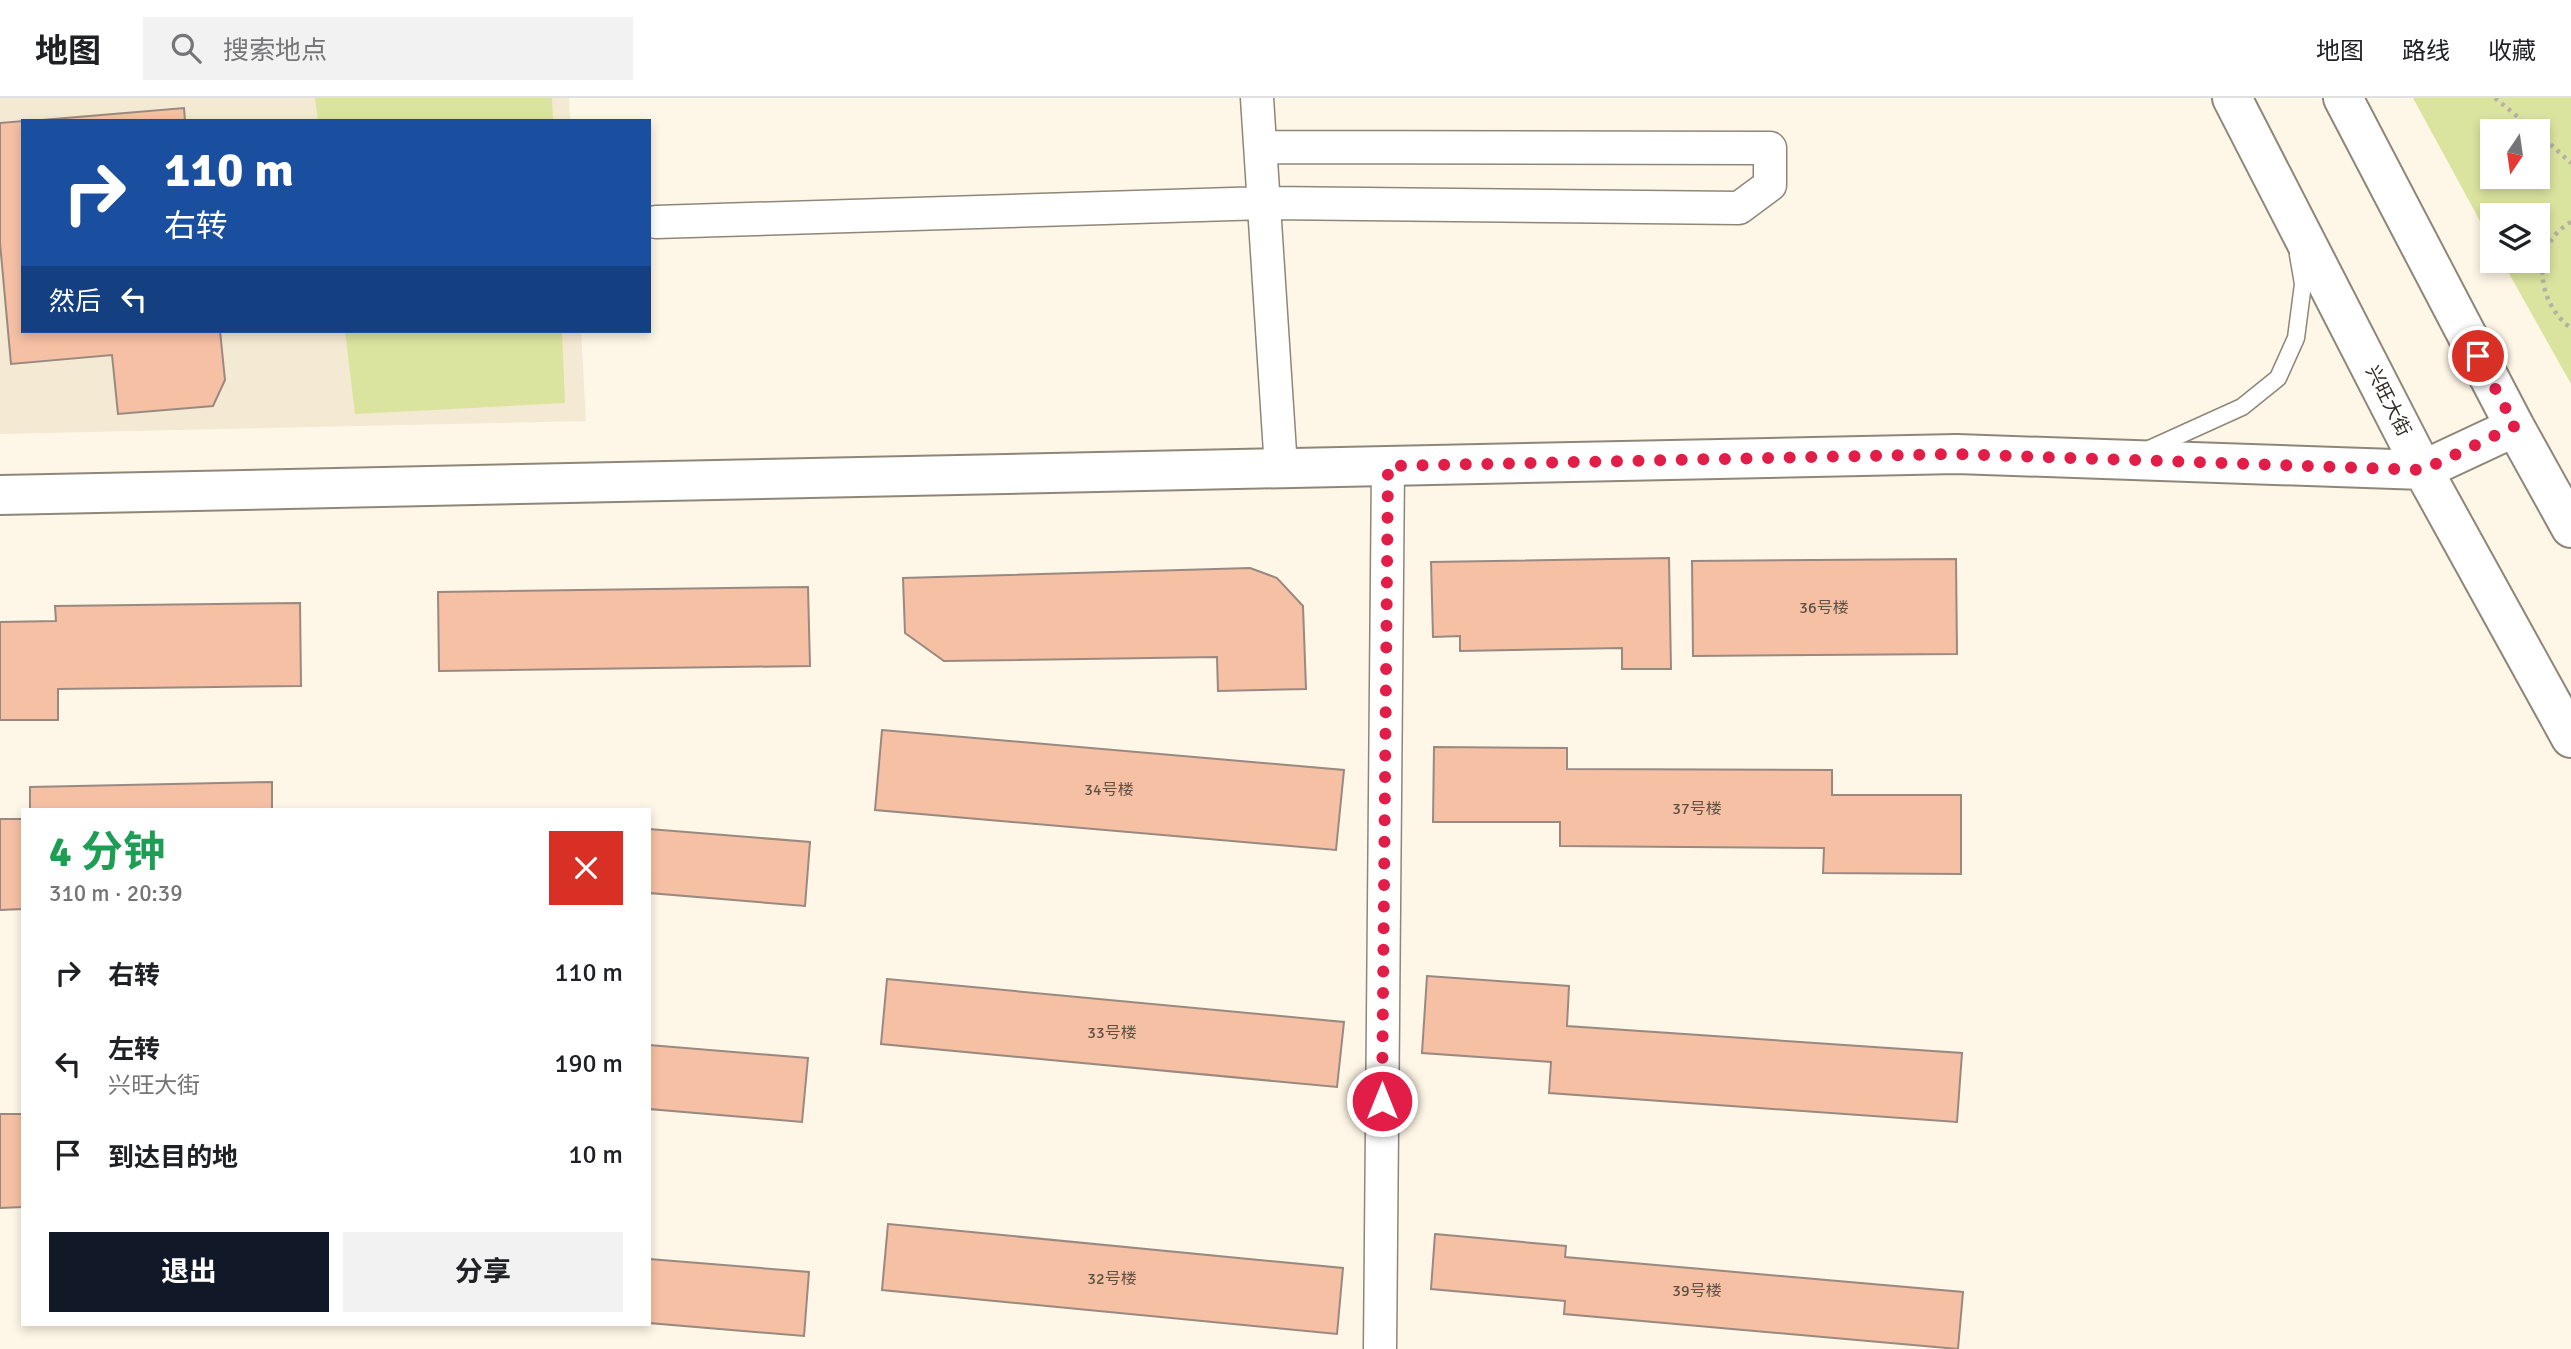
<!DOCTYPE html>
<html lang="zh">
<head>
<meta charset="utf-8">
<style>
  body { margin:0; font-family:Signika,"Noto Sans SC",sans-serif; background:#f2f2f2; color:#202124; height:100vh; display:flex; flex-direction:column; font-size:26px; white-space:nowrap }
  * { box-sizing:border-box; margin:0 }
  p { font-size:23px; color:#757577 }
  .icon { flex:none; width:38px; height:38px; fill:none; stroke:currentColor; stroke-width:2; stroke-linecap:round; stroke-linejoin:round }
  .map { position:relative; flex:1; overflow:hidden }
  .drawer { position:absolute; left:21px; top:710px; width:630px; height:518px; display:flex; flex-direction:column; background:#fff; border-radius:0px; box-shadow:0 4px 10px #0003 }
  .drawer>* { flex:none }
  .banner { position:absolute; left:21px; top:21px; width:630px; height:214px; border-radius:0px; box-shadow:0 4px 10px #0003; background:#1a4fa0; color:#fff; overflow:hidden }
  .needle { width:46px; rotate:193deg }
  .controls { position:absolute; left:2480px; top:21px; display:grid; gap:14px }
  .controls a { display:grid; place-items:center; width:70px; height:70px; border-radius:0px; background:#fff; box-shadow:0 4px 10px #0003; font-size:35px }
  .pin { position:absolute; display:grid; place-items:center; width:60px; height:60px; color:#fff; margin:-30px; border:4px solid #fff; border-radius:50%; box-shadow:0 2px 7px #0007 }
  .me { position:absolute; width:77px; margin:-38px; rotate:0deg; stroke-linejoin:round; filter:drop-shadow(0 0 5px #0008) }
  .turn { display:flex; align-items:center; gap:24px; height:147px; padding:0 28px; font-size:32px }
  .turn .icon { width:91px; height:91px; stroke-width:2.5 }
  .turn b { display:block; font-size:49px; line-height:60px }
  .then { display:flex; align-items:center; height:66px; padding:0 28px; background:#0003; gap:14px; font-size:26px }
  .round { display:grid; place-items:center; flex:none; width:74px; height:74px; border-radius:0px; background:#f2f2f2 }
  .head { display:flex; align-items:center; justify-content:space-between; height:119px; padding:0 28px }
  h1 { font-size:42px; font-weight:700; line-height:52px; color:#1e9e55 }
  .button { display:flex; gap:14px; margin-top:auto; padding:14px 28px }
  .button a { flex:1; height:80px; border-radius:0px; background:#111827; color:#fff; font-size:28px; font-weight:700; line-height:80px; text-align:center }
  .button a+a { background:#f2f2f2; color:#202124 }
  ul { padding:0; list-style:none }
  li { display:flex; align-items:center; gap:21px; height:91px; padding:0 28px }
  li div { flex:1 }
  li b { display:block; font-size:26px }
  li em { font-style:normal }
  header { display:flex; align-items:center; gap:42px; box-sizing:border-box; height:98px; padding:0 35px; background:#fff; border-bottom:2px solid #e0e0e0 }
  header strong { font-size:33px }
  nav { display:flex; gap:38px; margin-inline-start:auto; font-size:24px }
  .search { width:490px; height:63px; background:#f2f2f2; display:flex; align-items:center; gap:18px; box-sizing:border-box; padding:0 24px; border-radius:0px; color:#757577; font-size:26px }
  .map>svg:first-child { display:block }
</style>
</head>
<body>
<header>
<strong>地图</strong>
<div class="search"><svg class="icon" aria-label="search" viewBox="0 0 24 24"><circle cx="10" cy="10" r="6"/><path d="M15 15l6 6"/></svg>搜索地点</div>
<nav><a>地图</a><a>路线</a><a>收藏</a></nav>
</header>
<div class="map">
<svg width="2571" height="1251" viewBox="0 0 2571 1251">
  <rect width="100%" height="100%" fill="#fef6e6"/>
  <path fill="#f4e9d2" d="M0 0H569L570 23H23V233H581L586 323 0 336Z"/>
  <path fill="#dbe49f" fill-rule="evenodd" d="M315 0H552L553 23H318Z
    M2413 0H2571V286L2502 163H2538V117H2492V145ZM2538 33V79H2492V33Z
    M345 233H562L565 305 355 316Z"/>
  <path fill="#f6c0a5" stroke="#998981" stroke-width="2" d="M184 10 185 23H30Z
    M23 23V233H220L225 282 213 308 118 316 112 257 11 266 0 145V25Z
    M1669 460 1671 571H1622V550L1460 553V538L1433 539 1431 464Z
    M1956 461 1957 556 1693 558 1692 463Z
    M1250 470 1277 480 1303 508 1306 591 1218 593 1217 559 944 563 905 535 903 480Z
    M808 489 810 568 439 573 438 494Z
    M300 505 301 588 58 591V622H0V524L56 523 55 508Z
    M882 632 1344 672 1336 752 875 712Z
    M1434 649 1567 650V671L1832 672V697H1961V776L1823 775 1824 750 1560 748V724H1433Z
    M272 684V712H30V689Z
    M0 721H23V811L0 812Z
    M649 731 810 744 805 808 649 795Z
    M1427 878 1569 888 1567 928 1962 955 1957 1024 1549 995 1551 964 1422 955Z
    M887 881 1344 924 1337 989 881 946Z
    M649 947 808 960 802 1024 649 1011Z
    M0 1016H23V1109L0 1110Z
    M888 1126 1343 1170 1337 1236 882 1192Z
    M1435 1136 1566 1148 1565 1159 1963 1194 1958 1251 1564 1216 1565 1203 1431 1191Z
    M649 1161 809 1174 804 1238 649 1225Z"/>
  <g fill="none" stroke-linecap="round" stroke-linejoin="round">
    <g stroke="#8e8779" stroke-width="19">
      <path id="lane" d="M2147 352 2242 309 2278 280 2296 240 2303 186 2298 157"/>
    </g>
    <g stroke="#8e8779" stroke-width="35">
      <path id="street" d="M1257 0 1281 370
        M656 124 1264 105 1739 110 1770 87V50L1261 49
        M1380 1251 1388 368"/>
    </g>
    <g stroke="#8e8779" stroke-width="42">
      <path id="secondary" d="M2232 0 2423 372 2571 640
        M2343 0 2515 329 2571 430
        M0 397 1957 356 2423 372 2515 329"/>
    </g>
    <path stroke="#b7b1a4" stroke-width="4.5" stroke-dasharray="3.5 5" stroke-linecap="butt" d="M2495 0 2535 33
      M2538 35 2571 65
      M2571 124C2530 147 2536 205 2571 230"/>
    <use href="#lane" stroke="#fff" stroke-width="16"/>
    <use href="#street" stroke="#fff" stroke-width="32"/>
    <use href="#secondary" stroke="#fff" stroke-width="38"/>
  </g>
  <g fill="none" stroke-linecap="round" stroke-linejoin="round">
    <path stroke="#e11d48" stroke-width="12" stroke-dasharray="0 21.6" d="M1382 1003 1388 368 1957 356 2423 372 2515 328 2478 258"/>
  </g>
  <g text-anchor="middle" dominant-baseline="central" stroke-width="5" stroke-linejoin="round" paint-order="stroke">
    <g font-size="16" fill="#5f5044">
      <text x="1824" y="510">36号楼</text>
      <text x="1109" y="692">34号楼</text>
      <text x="1697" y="711">37号楼</text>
      <text x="1112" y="935">33号楼</text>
      <text x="1112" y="1181">32号楼</text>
      <text x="1697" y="1193">39号楼</text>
    </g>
    <g font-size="19" fill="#2d2a24" stroke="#fff">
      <text transform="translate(2388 303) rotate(63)">兴旺大街</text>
    </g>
  </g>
</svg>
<div class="controls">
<a><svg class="needle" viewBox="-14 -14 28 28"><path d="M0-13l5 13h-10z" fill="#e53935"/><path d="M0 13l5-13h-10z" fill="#757577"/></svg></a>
<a><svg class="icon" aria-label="layers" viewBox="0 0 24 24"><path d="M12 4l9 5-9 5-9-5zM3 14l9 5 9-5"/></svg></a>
</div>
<div class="pin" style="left:2478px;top:258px;background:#d93025"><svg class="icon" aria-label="arrive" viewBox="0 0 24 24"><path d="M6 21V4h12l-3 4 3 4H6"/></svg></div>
<svg class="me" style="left:1382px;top:1003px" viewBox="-20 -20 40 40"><circle r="17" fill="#e11d48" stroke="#fff" stroke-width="3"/><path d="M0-11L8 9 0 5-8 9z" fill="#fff"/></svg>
<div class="banner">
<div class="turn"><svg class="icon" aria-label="right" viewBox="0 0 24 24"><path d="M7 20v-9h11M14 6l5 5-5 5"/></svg><div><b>110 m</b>右转</div></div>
<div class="then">然后<svg class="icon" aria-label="left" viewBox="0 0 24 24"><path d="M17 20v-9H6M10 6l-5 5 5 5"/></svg></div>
</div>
<section class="drawer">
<div class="head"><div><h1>4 分钟</h1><p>310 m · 20:39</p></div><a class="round" style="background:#d93025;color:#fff"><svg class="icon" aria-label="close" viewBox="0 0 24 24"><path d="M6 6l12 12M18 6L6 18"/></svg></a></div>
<ul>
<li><svg class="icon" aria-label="right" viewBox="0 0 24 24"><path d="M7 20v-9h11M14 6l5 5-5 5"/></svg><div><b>右转</b></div><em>110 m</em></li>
<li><svg class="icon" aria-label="left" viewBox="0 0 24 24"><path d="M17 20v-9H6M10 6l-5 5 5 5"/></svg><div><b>左转</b><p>兴旺大街</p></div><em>190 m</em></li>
<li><svg class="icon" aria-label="arrive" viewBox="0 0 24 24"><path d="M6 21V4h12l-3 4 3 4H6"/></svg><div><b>到达目的地</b></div><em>10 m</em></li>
</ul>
<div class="button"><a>退出</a><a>分享</a></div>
</section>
</div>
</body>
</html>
